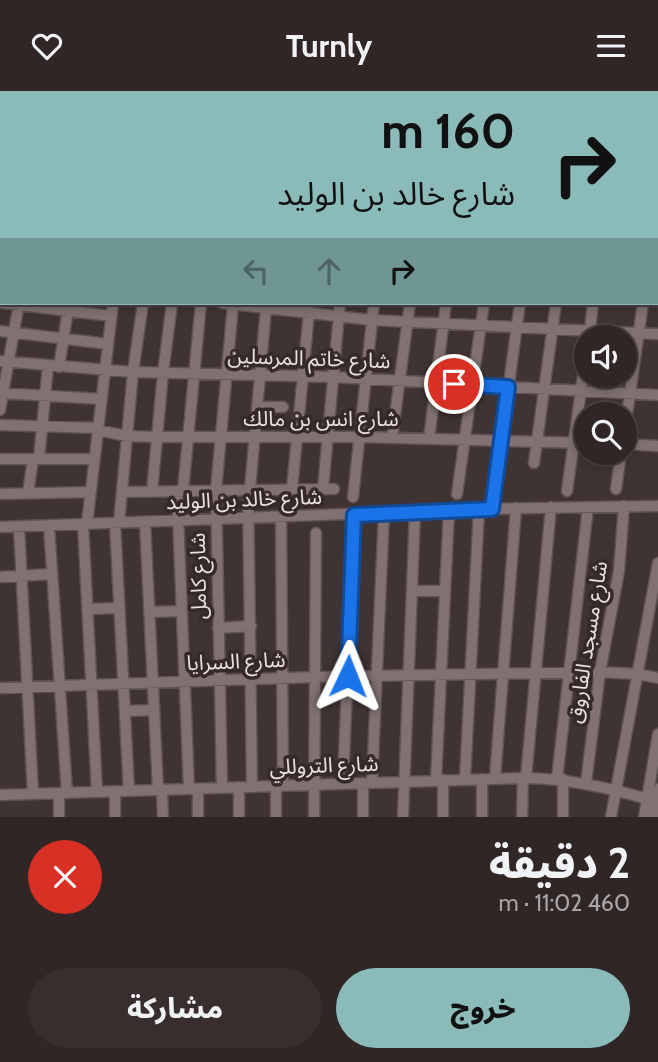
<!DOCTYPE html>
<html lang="ar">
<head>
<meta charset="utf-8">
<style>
  body { margin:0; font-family:Cabin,"Noto Sans Arabic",sans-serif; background:#382e2e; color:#f1f3f6; direction:rtl; height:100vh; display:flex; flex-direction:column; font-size:26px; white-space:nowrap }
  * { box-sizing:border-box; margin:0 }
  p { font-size:23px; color:#a8a5a7 }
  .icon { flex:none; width:38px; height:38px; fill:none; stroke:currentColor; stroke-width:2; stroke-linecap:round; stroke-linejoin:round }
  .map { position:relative; height:726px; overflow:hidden; direction:ltr }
  .panel { display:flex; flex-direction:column; background:#302626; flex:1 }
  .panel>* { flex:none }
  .hud { position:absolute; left:0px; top:0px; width:658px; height:214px; box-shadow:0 4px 10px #0003,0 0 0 2px #4b4343; direction:rtl; background:#8bbbb9; color:#111; overflow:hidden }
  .tools { position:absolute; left:574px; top:234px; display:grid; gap:14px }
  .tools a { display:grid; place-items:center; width:63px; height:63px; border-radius:50%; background:#302626; box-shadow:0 4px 10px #0003,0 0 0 2px #4b4343; font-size:35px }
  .pin { position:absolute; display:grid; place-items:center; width:60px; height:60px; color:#fff; margin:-30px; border:4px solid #fff; border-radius:50%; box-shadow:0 2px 7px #0007 }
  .me { position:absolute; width:77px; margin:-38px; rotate:2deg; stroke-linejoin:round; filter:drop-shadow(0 0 5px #0008) }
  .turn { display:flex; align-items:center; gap:24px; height:147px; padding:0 28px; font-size:32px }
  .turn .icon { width:91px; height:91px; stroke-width:2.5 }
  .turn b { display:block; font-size:49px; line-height:60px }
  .lanes { display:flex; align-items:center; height:66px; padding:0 28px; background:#0003; justify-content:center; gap:35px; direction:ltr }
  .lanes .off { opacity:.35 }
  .round { display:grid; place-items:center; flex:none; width:74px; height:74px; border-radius:37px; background:#382e2e }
  .head { display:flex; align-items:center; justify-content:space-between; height:119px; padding:0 28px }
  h1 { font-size:42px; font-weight:800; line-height:52px }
  .button { display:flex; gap:14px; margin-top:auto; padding:14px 28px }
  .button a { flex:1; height:80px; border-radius:42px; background:#8bbbb9; color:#111; font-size:28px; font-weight:800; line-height:80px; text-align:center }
  .button a+a { background:#382e2e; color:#f1f3f6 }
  header { display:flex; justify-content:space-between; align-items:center; height:91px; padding:0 28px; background:#302626; font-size:32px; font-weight:800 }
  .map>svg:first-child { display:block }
</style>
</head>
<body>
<header><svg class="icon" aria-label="menu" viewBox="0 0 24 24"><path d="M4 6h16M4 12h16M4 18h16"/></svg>Turnly<svg class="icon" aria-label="heart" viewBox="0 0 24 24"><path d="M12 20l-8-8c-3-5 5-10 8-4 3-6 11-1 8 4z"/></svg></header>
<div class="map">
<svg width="658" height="726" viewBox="0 0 658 726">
  <rect width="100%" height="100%" fill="#403333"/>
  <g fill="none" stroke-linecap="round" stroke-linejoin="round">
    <g stroke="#5e5252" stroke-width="13">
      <path id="minor" d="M97 0 100 2
        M153 0 154 2
        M524 0 544 2
        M32 2 33 0
        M60 2 61 0
        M88 2 89 0
        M364 2V0
        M396 2V0
        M433 2V0
        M470 2V0
        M515 2V0
        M656 10H658
        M0 67H2
        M0 106 2 101
        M656 136 658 127
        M0 180H2
        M656 183 658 184
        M3 212 111 225
        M222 212 372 229 658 243
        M0 240 108 253
        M589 247 593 212
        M0 270 133 281 333 286 658 304
        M59 276 69 212
        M0 302 101 308
        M257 316H283
        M0 319 19 212
        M0 334 98 337
        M625 337 643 212
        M97 339 127 345 156 346H360L586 352
        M392 347 410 212
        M429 348 446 212
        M625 353 658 355
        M0 368H94
        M39 368 48 275
        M534 372 556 212
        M250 398 266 217
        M292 398 309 221
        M323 398 340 212
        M616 398 621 362
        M248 399 252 696
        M177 400 189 698
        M183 400 201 212
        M567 400 586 263
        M122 401 334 398
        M152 401 163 282 172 212
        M28 402 33 368
        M0 403 90 401
        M457 403 484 212
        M353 406 374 212
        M492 418 520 212
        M281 427 283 694
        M145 431 158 699
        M115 432 129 700
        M119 432 133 281 143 212
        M83 433 97 701
        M87 433 113 212
        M49 435 67 702
        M0 436 479 418 658 415
        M19 436 33 703
        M0 486 52 483
        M412 500H445
        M88 518 119 517
        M150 521 182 520
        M218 537 251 535
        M0 597 315 586 600 581 638 583 658 587
        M125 620 154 619
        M495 687 516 417
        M526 687 551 416
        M465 688 479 418
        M482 688V726
        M557 688 588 416
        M436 689 449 419
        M372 691 384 422
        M343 692 354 424
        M586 692 600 581 619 480 624 415
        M222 697 216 399 233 214
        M162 699 163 726
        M0 704 526 687C568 688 607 696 647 708
        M59 726V702
        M115 726V701
        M198 726V698
        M239 726V696
        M276 726V694
        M314 726 316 442
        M363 726V692
        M403 726 415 421
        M443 726V689
        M522 726 523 687
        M563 726V688
        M611 726 658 472
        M644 726 658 643
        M653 726 658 698"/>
    </g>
    <use href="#minor" stroke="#817172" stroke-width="10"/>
  </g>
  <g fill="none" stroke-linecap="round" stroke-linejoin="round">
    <g stroke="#114b97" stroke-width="18">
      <path id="route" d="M348 585 354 424 492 418 508 296 454 293"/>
    </g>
    <use href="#route" stroke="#1a73e8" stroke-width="12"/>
  </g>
  <g text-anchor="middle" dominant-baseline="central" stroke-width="7" stroke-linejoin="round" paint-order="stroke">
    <g font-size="21" fill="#eae1e1" stroke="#362929">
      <text transform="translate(309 267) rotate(2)">شارع خاتم المرسلين</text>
      <text x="321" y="327">شارع انس بن مالك</text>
      <text transform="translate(244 408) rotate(-2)">شارع خالد بن الوليد</text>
      <text transform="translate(198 485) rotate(-91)">شارع كامل</text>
      <text transform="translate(587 551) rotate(-81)">شارع مسجد الفاروق</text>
      <text transform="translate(236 570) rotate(-2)">شارع السرايا</text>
      <text transform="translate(324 674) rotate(-2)">شارع التروللي</text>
    </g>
  </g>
</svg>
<div class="tools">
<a><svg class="icon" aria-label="sound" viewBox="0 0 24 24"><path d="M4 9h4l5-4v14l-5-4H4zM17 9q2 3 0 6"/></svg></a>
<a><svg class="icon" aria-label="search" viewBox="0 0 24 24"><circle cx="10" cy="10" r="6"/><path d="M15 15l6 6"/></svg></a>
</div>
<div class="pin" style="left:454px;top:293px;background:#d93025"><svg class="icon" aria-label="arrive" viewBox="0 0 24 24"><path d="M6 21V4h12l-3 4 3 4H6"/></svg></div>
<svg class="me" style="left:348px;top:585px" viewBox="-20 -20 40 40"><path d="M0-17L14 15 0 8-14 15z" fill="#1a73e8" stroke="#fff" stroke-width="4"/></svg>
<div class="hud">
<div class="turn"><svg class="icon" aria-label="right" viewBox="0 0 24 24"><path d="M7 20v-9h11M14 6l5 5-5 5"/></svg><div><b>160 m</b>شارع خالد بن الوليد</div></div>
<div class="lanes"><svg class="icon off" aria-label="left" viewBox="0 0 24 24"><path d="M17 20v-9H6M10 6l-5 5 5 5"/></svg><svg class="icon off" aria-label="ahead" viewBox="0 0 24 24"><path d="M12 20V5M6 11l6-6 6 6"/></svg><svg class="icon" aria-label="right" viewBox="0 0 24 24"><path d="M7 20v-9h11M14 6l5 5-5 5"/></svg></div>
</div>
</div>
<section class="panel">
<div class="head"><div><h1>2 دقيقة</h1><p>460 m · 11:02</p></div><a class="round" style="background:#d93025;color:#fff"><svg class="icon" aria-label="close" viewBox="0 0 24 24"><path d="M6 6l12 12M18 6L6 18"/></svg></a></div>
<div class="button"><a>خروج</a><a>مشاركة</a></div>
</section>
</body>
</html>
